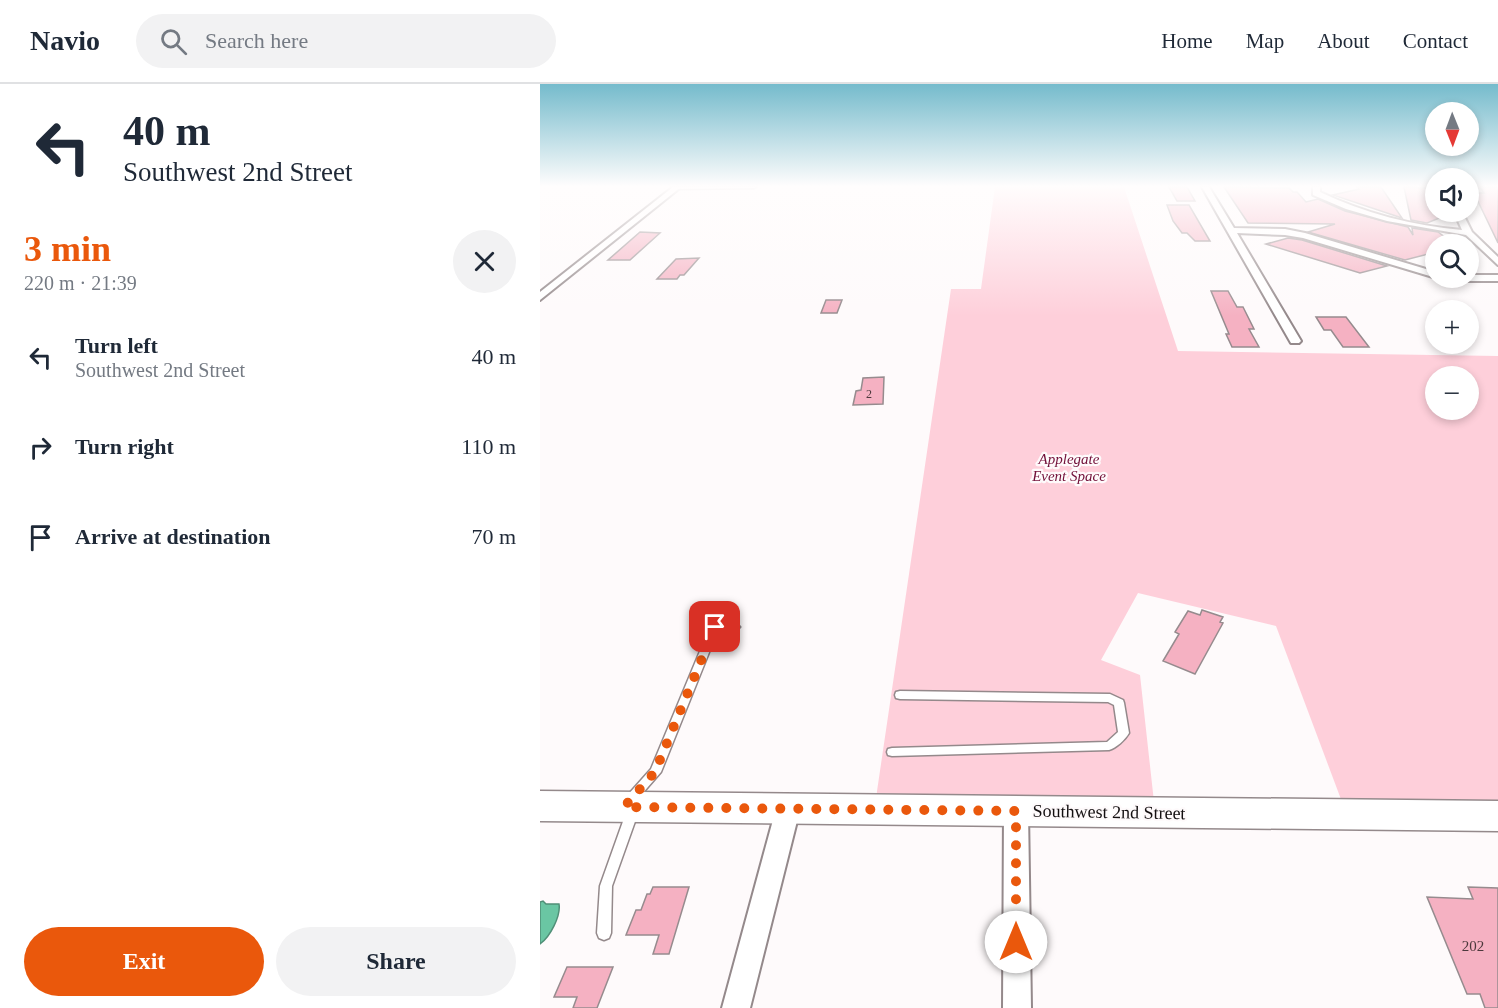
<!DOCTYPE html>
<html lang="en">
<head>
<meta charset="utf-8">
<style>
  body { margin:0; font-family:Georgia,serif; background:#f2f2f3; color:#1f2937; height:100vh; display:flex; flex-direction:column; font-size:22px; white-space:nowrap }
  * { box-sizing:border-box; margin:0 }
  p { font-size:20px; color:#747a83 }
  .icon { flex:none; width:33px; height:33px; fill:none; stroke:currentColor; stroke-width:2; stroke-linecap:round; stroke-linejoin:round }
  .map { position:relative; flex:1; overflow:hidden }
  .details { display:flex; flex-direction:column; background:#fff; width:540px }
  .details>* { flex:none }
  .banner { background:#fff; color:#1f2937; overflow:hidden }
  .needle { width:39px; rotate:179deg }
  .controls { position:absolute; left:885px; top:18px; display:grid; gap:12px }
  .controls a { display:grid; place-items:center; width:54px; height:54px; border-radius:50%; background:#fff; box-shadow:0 3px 9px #0003; font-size:30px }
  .pin { position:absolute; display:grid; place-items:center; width:51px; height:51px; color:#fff; margin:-26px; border-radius:12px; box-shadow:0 3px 9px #0006 }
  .me { position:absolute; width:66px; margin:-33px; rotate:0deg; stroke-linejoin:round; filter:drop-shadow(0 0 4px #0008) }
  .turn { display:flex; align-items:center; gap:21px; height:126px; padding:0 24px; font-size:27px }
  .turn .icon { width:78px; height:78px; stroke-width:2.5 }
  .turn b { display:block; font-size:42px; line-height:51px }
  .round { display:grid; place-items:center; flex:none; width:63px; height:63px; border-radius:32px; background:#f2f2f3 }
  .overview { display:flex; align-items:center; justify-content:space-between; height:102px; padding:0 24px }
  h1 { font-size:36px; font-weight:700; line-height:45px; color:#ea580c }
  .primary-button { display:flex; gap:12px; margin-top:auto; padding:12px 24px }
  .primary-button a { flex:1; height:69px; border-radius:36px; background:#ea580c; color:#fff; font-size:24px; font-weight:700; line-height:69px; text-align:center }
  .primary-button a+a { background:#f2f2f3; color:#1f2937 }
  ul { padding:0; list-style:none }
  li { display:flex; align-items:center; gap:18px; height:90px; padding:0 24px }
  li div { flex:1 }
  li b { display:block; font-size:22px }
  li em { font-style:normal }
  header { display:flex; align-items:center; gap:36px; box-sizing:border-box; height:84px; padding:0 30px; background:#fff; border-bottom:2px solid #e0e1e3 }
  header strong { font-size:28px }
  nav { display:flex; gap:33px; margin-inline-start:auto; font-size:21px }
  .search { width:420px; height:54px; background:#f2f2f3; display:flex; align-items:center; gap:15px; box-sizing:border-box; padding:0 21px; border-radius:33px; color:#747a83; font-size:22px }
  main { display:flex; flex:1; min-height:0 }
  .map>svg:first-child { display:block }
</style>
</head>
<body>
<header>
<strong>Navio</strong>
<div class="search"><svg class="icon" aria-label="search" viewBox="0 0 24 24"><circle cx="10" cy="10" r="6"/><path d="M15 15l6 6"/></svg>Search here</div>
<nav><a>Home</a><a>Map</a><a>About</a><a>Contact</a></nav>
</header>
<main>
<section class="details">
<div class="banner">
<div class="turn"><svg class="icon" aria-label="left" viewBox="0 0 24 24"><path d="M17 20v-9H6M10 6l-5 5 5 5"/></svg><div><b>40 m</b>Southwest 2nd Street</div></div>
</div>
<div class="overview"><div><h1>3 min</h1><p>220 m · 21:39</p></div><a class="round"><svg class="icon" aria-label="close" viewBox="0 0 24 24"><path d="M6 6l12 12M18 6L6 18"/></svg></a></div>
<ul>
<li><svg class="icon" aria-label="left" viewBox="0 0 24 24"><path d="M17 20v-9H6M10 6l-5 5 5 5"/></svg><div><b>Turn left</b><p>Southwest 2nd Street</p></div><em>40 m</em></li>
<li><svg class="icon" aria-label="right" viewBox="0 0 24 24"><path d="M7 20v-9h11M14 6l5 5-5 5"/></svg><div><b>Turn right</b></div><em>110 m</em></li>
<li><svg class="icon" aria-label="arrive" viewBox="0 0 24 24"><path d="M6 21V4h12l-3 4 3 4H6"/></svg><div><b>Arrive at destination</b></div><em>70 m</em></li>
</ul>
<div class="primary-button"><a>Exit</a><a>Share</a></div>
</section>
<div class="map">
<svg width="958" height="924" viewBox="0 0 958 924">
  <rect width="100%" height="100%" fill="#fefafb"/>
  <path fill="#fecfda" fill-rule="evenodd" d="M455 103H570L571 104 584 103 638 267 958 272V722L802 718 736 542 598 509 561 576 600 591 614 718 336 714 411 205H441ZM896 292H928V326H896Z"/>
  <path fill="#6ac6a3" stroke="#508f77" stroke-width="1.5" d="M3 817 6 820H19C21 832 10 853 0 860V818Z"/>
  <path fill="#f5b1c2" stroke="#968b8e" stroke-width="1.5" d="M629 103H647L655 117H637Z
    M684 103 749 104 753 108H757L766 118 778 115 805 127 868 143 873 151 872 144 898 148 914 160H896V168L865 176 768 148 795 140 708 139Z
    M817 103H841L862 134 793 111 819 105Z
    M864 103 893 104 896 128H904L907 131 887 139 871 136Z
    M940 103H958V159L934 109H944Z
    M627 121H649L670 157H655L647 149H642L633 137Z
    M100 148 120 149 90 176H68Z
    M748 154 762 156 847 182 820 189 726 160Z
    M159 174 144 191H140L137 195H117L136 175Z
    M671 207H688L697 223H703L714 245H709L719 263H692L686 250H689Z
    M286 216H302L297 229H281Z
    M776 233H806L829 263H803L791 246H784Z
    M344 293 343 320 313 321 316 307 321 306 323 294Z
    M662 526 683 533 680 538 683 539 655 590 623 577 639 550 635 548 648 527 660 531Z
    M113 803H149L129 870H113L119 851H86L96 826H101L107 810H110Z
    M928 803 958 804V924H945L940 910H927L887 813 933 815Z
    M27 883H73L57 924H33L37 913H14Z"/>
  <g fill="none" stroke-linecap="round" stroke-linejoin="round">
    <g stroke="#94898b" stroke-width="3">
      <path id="lane" d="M136 103H216L214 104 135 105Z
        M175 540 198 541 200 543 198 545 178 546 121 688 94 719 90 721 86 719 84 716 86 713 111 685 170 543 172 541Z
        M360 607 570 610 583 616 584 619 589 649C585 656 576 664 569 666L352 672 348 671 347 668 348 665 352 664 567 658 578 648 574 621 568 618 360 615 356 614 355 611 356 608Z
        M92 724 96 725 98 729 72 802 71 849 69 854 64 856 59 854 57 849 60 802 86 729 88 725Z"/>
    </g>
    <g stroke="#94898b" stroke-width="4">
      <path id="street" d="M133 103H141L0 216V208Z
        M662 103H669L694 144 745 145 765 149 896 188V194H897L893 193 763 154 745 151 697 149 761 257 759 259H751Z
        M773 103H780V108C824 129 874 142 922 146L914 128H922L932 148 958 173V181L926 151 847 137 806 125 773 111Z
        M928 191H958V197H925L920 194H928Z
        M248 715 256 718 260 725 210 924H182L236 725 240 718Z
        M476 717 484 720 488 727 491 924H463L464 727 468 720Z"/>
    </g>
    <g stroke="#94898b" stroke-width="3">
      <path id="secondary" d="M0 707 958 717V747L0 737Z"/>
    </g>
    <use href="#lane" fill="#fff" fill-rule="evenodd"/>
    <use href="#street" fill="#fff" fill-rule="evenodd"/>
    <use href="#secondary" fill="#fff" fill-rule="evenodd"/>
  </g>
  <linearGradient id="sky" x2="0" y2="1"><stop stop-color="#75bbcc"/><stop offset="0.44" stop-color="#fffdfd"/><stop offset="1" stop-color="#fffdfd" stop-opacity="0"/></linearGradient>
  <rect width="958" height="232" fill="url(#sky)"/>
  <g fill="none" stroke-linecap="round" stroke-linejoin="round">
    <path stroke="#ea580c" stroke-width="10" stroke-dasharray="0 18" d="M175 543 115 688 84 723 476 727V858"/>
  </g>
  <g text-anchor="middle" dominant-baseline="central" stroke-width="4.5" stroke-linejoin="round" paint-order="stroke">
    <g font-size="12" fill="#4c383c">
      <text x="329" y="310">2</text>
    </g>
    <g font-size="15" font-style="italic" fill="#721039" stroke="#fefafb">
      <text x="529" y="375">Applegate<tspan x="529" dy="17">Event Space</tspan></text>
    </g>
    <g font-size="15" fill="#4c383c">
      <text x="933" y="862">202</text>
    </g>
    <g font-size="18" fill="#130f10" stroke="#fefafb">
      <text transform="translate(569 728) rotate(1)">Southwest 2nd Street</text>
    </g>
  </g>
</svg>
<div class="controls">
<a><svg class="needle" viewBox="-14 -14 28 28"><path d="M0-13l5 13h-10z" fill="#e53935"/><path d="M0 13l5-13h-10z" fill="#747a83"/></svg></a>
<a><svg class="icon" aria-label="sound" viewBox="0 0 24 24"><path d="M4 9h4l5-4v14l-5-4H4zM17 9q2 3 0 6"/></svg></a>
<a><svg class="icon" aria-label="search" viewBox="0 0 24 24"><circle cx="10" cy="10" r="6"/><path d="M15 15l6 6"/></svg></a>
<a>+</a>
<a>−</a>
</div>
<div class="pin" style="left:175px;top:543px;background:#d93025"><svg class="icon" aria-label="arrive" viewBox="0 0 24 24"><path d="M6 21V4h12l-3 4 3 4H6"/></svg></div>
<svg class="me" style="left:476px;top:858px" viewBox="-20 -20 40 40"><circle r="19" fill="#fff"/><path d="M0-13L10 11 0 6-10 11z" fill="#ea580c"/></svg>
</div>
</main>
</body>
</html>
